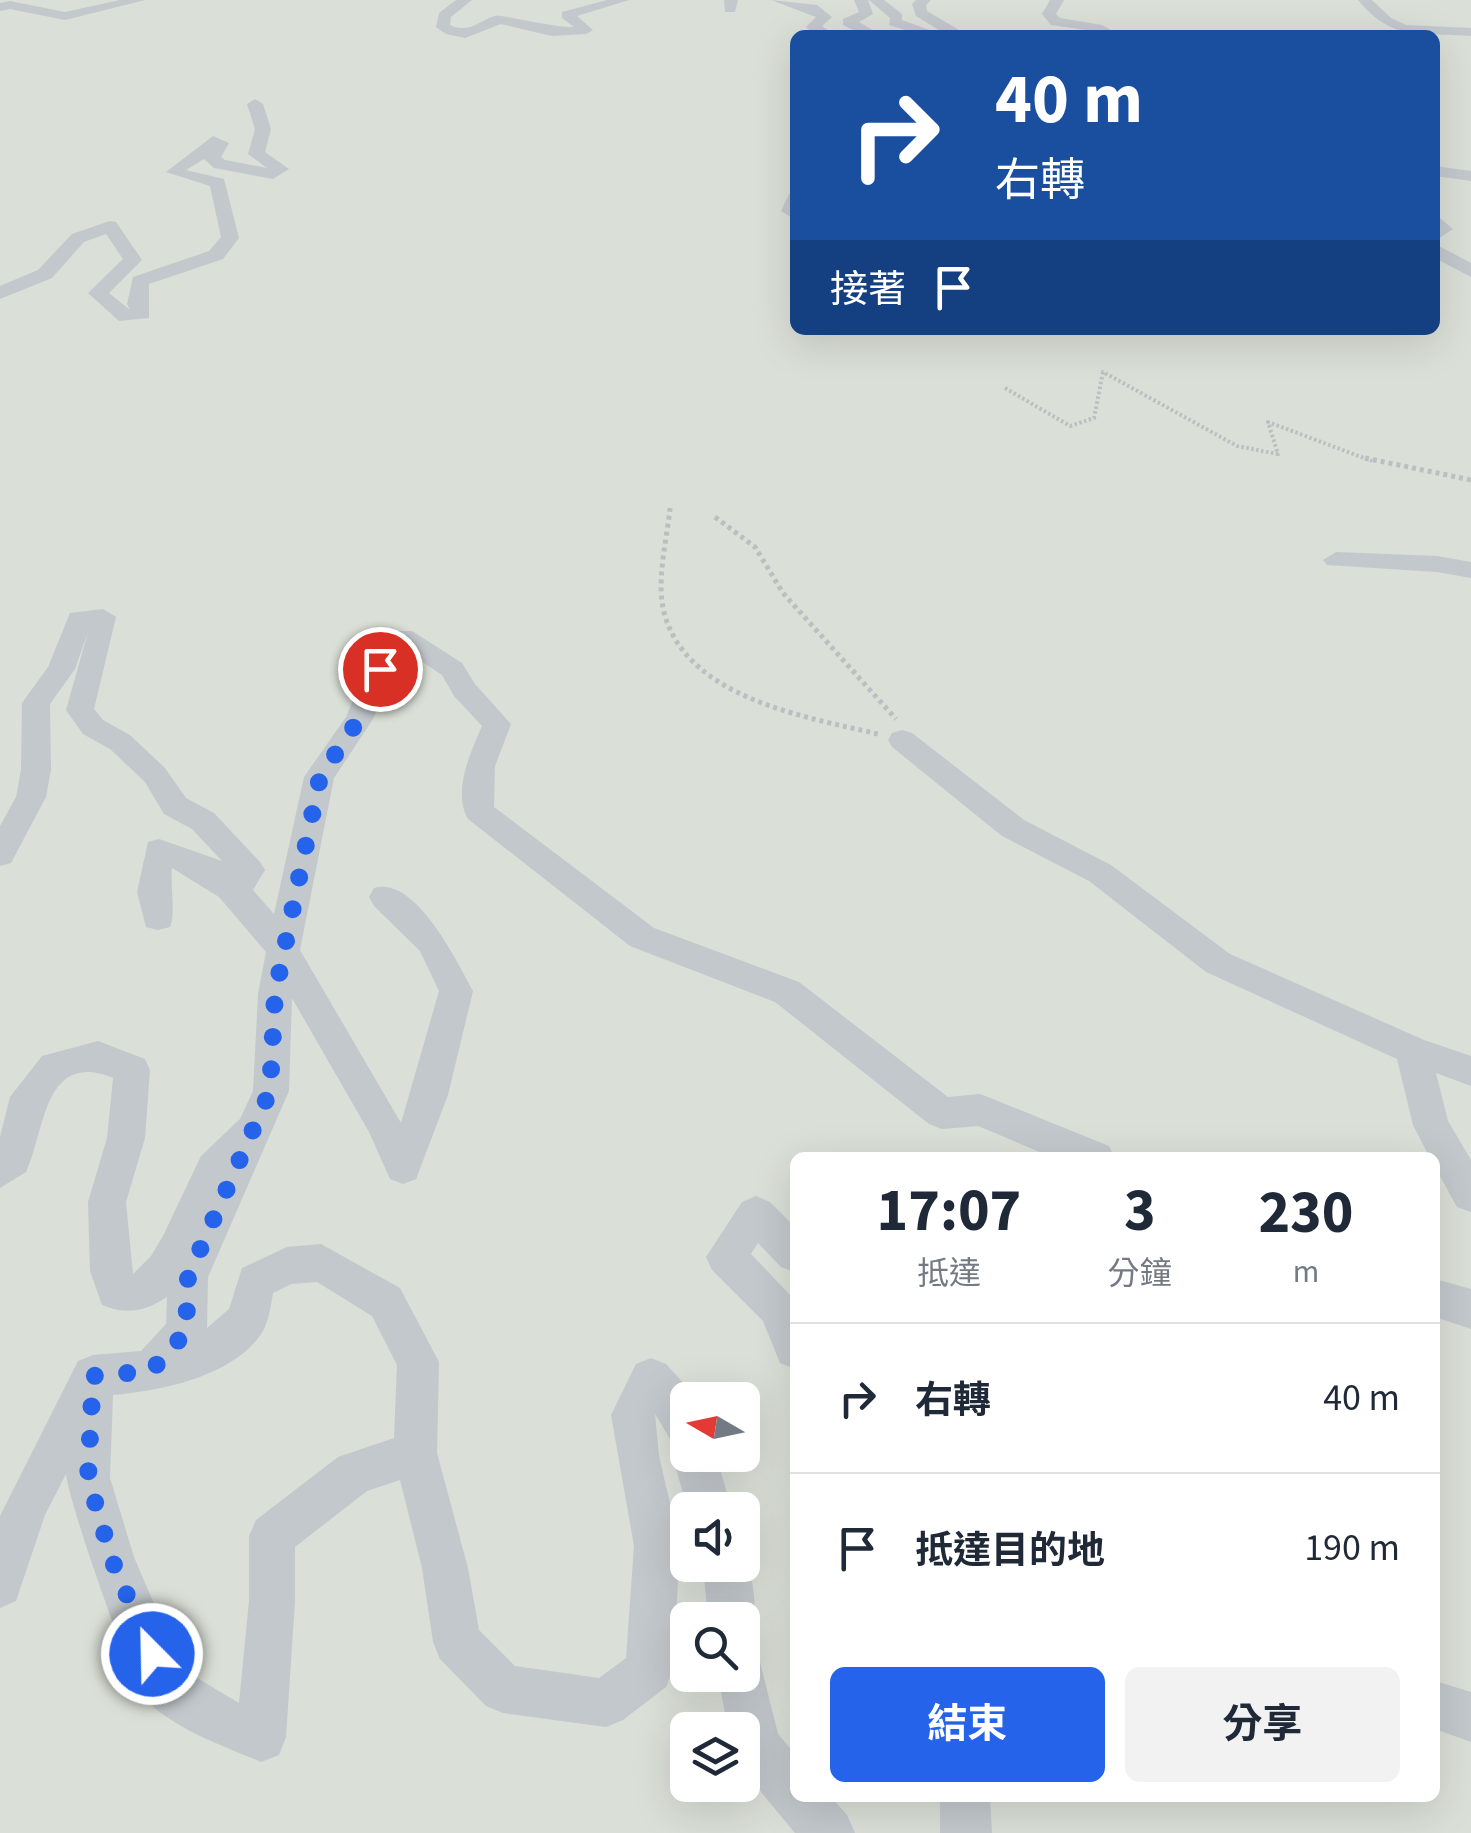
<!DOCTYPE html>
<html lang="zh-TW">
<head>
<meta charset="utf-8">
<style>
  body { margin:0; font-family:"Source Sans 3","Noto Sans TC",sans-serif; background:#f2f2f3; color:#1f2937; height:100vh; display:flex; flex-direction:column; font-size:38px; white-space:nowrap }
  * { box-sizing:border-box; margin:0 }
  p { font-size:32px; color:#747a83 }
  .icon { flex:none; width:55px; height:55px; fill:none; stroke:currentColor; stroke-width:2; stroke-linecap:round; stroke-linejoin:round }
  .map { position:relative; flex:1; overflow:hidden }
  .panel { position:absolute; left:790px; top:1152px; width:650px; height:650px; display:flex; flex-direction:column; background:#fff; border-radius:15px; box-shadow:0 10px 40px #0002 }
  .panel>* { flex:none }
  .banner { position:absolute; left:790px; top:30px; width:650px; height:305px; border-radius:15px; box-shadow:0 10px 40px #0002; background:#1a4fa0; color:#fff; overflow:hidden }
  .needle { width:65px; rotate:279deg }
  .buttons { position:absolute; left:670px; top:1382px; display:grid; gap:20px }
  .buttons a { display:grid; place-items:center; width:90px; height:90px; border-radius:15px; background:#fff; box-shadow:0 10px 40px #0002; font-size:50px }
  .pin { position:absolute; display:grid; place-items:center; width:85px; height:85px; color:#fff; margin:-42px; border:5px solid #fff; border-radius:50%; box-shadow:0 2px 10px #0007 }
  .me { position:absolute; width:110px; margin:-55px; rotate:337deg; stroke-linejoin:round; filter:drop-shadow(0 0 8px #0008) }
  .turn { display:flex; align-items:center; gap:35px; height:210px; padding:0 40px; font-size:45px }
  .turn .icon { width:130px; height:130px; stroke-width:2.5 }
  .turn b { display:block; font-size:70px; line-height:85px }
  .then { display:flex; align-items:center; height:95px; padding:0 40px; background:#0003; gap:20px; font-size:38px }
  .eta { display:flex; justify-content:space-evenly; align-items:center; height:170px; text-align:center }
  .eta b { font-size:60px; font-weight:700; line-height:70px }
  .cta { display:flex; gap:20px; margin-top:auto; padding:20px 40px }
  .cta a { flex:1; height:115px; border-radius:15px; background:#2563eb; color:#fff; font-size:40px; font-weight:700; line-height:115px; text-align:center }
  .cta a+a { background:#f2f2f3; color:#1f2937 }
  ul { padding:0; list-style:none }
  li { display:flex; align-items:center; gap:30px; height:150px; padding:0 40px; border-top:2px solid #e0e1e3 }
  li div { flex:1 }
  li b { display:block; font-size:38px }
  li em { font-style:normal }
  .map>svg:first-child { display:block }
</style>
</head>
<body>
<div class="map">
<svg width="1471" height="1833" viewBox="0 0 1471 1833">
  <rect width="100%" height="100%" fill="#fafaf8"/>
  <path fill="#dadfd7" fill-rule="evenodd" d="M0 0H1471V1833H0ZM795 35H1435V330H795ZM795 1158H1435V1798H795ZM688 1400H742V1455H688ZM688 1510H742V1565H688ZM688 1620H742V1675H688ZM688 1730H742V1785H688Z"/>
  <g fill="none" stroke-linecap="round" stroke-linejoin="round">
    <path stroke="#bbbfc2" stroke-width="4" stroke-dasharray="2.5 2.5" stroke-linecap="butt" d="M1005 388 1070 426 1094 418 1103 372 1237 446 1278 454 1268 422 1372 461"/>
    <path stroke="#bbbfc2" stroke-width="5" stroke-dasharray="4 4" stroke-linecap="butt" d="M1365 458 1471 480
      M670 508C667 541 655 583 665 616 690 699 806 717 878 734
      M715 517 755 547 783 593 896 719"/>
    <path fill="#c3c8cc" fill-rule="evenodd" d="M120 0H145L65 20 10 9 0 11V3L10 1 65 12Z
      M456 0H472L451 17 450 25C471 34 477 21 495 16 501 14 555 28 574 27L562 18V12L607 0H629L577 16 593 30 586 34 552 36 501 24 465 38 446 34 436 27 439 13Z
      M724 0H738L735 12H725Z
      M771 0 817 5 832 17 822 26 835 35C824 35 814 36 806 27L816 17Z
      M854 0H868L873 14 859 22 881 35H863L843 25V19L859 12Z
      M869 0H884L902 14V20L943 35H921L889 25 890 18Z
      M916 0H931L926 5 927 11 959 30 960 35H947L916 16 912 4Z
      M1050 0H1064L1056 14 1060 18 1102 25 1120 35 1051 25 1042 14Z
      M1358 0H1372L1391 18 1406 25 1471 28V36C1421 32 1394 43 1358 0Z
      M255 99 263 104 271 129 265 152 289 169 273 179 214 168 204 159 186 170 224 179 239 238 223 259 149 284V318L119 321 88 293 123 259 106 234 84 242 52 278 0 299V286L38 270 72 234 110 221 116 222 142 260 109 293 130 310 127 304 133 277 209 251 221 237 210 186 166 172 213 136 229 143 221 157 225 160 267 168 248 154 255 129 247 104Z
      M1435 166 1471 171V181L1435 176Z
      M795 193V220L781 211 789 194Z
      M1435 214 1453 229 1435 241Z
      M1435 244 1471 263V277L1435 258Z
      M1336 552 1437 556 1471 562V578L1437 572 1327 565 1323 560Z
      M103 609 116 617 94 709 103 720 130 735 165 768 186 798 214 813 260 862 265 870 253 890 274 914 304 777 346 717 366 669 394 631H412L462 663 475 684 511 724 495 766 494 807 654 928 799 982 948 1097 980 1094 993 1099 1109 1146 1115 1158H1054L978 1126 942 1129 929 1124 775 1002 630 946 468 819C452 791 471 752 482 726L454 696 442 675 406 651 393 670 373 719 334 778 300 950 401 1123 439 991 420 951 374 906 369 897 374 888C415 875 457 961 473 991L448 1095 416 1179 403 1184 390 1179 369 1132 292 998 289 1091 208 1277 207 1328 229 1309 242 1268 287 1247 321 1244 400 1288 439 1362 437 1453 468 1568 479 1630 515 1666 599 1678 626 1658 634 1546 611 1415 636 1364 651 1358 666 1364 699 1400H688V1455H716L732 1510H688L672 1455 675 1447 655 1414 659 1456 680 1546 673 1670 666 1687 623 1720 606 1727 503 1713 486 1706 440 1659 433 1642 422 1568 400 1480 367 1491 295 1547V1601L286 1737 279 1755 261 1762C224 1746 182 1732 151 1705 133 1690 69 1503 66 1474L45 1515 16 1601 0 1608V1516L78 1361 93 1355 141 1351 166 1324 167 1297C144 1312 127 1315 102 1305L90 1271 88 1202 107 1138 113 1078C43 1049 45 1133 26 1172L0 1188V1137L10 1097 42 1056 98 1041 145 1059 150 1070 145 1138 126 1202 133 1274 151 1256 163 1236 201 1156 240 1119 253 1091 258 994 266 952 219 897 172 868C170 886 176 914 170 927L158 930 146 927 137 892 148 842 159 839 222 861 192 829 164 814 145 782 110 749 83 734 66 710 88 632 75 669 50 704 51 770 46 797 11 863 0 866V826L16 797 21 770 22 703 48 667 70 613ZM317 1282 372 1316 397 1365 394 1438 338 1457 256 1520 249 1536V1601L239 1703 182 1669 134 1557 110 1478 113 1395C161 1391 236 1376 263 1331 269 1320 271 1305 273 1293L291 1284Z
      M902 730 912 733 1024 820 1111 865 1230 954 1424 1040 1471 1056V1086L1436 1073 1448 1121 1471 1160V1212L1457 1207 1435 1167V1158H1430L1413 1125 1397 1059 1206 972 1089 881 1002 836 892 747 888 740 892 733Z
      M756 1196 770 1202 795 1227V1272L781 1267 758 1243 751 1254 795 1300V1369L780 1363 763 1321 712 1270 706 1257 742 1202Z
      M1435 1279 1471 1289V1329L1435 1317Z
      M742 1549C753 1575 760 1610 749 1637L742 1639V1620H708L703 1565H742Z
      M742 1651 759 1658 778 1734 795 1754V1798H832L847 1815 855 1833H795L742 1769V1730H728L718 1675H742Z
      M1435 1681 1471 1692V1742L1435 1729Z
      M940 1798H990L992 1833H940Z"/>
  </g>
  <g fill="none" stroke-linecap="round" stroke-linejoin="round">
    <path stroke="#2563eb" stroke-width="18" stroke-dasharray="0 32.4" d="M152 1654 112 1560 88 1478 93 1376 151 1371 186 1332 188 1277 270 1091 275 994 320 777 359 719 380 669"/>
  </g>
</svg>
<div class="buttons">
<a><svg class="needle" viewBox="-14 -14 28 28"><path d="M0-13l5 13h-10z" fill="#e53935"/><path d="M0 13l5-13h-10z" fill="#747a83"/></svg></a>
<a><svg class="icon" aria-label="sound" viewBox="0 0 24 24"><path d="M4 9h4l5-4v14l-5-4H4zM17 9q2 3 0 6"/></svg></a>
<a><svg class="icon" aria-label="search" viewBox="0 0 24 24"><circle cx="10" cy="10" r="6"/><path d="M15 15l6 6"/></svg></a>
<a><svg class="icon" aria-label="layers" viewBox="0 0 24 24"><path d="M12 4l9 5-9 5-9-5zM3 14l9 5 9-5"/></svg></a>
</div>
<div class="pin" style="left:380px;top:669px;background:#d93025"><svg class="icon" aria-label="arrive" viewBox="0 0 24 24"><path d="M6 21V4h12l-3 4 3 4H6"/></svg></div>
<svg class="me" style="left:152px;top:1654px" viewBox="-20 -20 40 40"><circle r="17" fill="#2563eb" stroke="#fff" stroke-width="3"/><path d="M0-11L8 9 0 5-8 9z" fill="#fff"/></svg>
<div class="banner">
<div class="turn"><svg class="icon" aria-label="right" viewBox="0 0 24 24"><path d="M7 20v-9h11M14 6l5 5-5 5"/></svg><div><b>40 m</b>右轉</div></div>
<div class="then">接著<svg class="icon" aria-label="arrive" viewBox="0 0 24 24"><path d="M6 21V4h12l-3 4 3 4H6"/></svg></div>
</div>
<section class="panel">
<div class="eta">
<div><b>17:07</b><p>抵達</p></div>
<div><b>3</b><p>分鐘</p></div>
<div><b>230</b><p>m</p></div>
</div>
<ul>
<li><svg class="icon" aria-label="right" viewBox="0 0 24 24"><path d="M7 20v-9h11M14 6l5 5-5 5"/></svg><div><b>右轉</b></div><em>40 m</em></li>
<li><svg class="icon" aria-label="arrive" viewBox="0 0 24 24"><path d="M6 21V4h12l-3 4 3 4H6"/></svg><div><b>抵達目的地</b></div><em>190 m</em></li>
</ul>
<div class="cta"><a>結束</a><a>分享</a></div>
</section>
</div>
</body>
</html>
